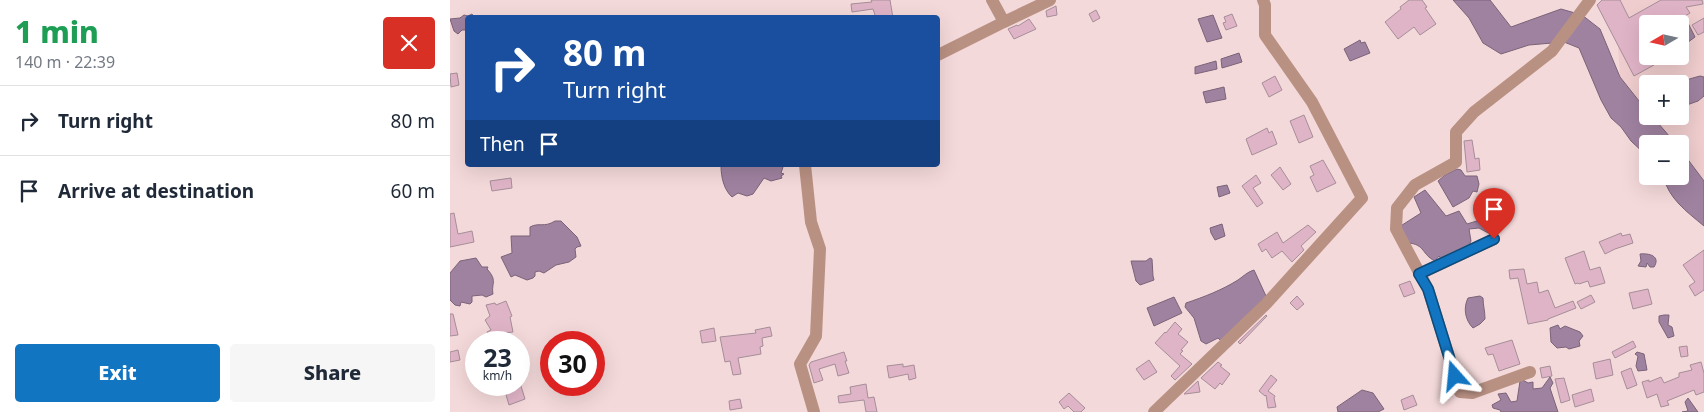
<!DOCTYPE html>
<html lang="en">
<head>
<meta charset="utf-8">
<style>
  body { margin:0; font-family:"Noto Sans",sans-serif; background:#f6f6f7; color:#1f2937; height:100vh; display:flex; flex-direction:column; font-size:19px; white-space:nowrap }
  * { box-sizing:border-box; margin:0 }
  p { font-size:16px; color:#747a83 }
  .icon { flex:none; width:28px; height:28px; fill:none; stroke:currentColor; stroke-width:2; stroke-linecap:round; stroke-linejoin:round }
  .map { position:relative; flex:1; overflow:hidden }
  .details { display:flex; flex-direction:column; background:#fff; width:450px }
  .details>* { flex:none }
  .banner { position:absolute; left:15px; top:15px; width:475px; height:152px; border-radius:5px; box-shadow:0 5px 20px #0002; background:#1a4fa0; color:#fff; overflow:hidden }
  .needle { width:32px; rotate:261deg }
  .fabs { position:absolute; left:1189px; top:15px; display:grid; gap:10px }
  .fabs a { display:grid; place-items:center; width:50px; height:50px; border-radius:5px; background:#fff; box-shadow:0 5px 20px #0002; font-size:25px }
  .speed { position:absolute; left:15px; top:331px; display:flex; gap:10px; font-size:25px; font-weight:700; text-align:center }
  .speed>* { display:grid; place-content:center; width:65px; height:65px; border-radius:50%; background:#fff; box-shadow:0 5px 20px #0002; line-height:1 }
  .speed small { font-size:12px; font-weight:400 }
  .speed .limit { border:8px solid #d22; background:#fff; color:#111 }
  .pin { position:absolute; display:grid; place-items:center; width:42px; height:42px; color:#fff; margin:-51px -21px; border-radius:50% 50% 50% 0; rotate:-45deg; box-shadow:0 0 5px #0007 }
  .pin .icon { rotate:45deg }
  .me { position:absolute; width:55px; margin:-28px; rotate:342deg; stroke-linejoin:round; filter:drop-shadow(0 0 4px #0008) }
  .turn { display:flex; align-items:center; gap:18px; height:105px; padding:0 15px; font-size:22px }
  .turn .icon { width:65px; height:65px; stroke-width:2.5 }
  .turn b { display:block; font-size:35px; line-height:42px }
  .then { display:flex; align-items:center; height:48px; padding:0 15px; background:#0003; gap:10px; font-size:19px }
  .round { display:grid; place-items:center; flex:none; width:52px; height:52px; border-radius:5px; background:#f6f6f7 }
  .headline { display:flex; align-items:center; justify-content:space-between; height:85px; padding:0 15px }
  h1 { font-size:30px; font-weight:800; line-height:38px; color:#1e9e55 }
  .cta { display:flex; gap:10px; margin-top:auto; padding:10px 15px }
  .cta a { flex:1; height:58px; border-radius:5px; background:#1275c1; color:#fff; font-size:20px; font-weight:800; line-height:58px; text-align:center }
  .cta a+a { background:#f6f6f7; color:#1f2937 }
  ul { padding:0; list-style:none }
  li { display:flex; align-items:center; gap:15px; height:70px; padding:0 15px; border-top:1px solid #e0e1e3 }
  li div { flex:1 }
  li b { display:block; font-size:19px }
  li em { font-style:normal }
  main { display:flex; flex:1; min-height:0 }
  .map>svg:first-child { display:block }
</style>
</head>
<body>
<main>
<section class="details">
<div class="headline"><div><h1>1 min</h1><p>140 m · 22:39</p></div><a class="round" style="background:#d93025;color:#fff"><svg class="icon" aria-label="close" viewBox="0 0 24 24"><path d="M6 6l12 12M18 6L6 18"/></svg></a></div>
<ul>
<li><svg class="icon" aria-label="right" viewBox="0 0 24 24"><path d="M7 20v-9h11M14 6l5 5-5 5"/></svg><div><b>Turn right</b></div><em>80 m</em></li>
<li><svg class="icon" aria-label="arrive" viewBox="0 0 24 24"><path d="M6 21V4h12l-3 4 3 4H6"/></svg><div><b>Arrive at destination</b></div><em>60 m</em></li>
</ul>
<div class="cta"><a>Exit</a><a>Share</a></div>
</section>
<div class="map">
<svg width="1254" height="412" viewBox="0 0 1254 412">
  <rect width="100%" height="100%" fill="#f4d9da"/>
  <path fill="#efcccd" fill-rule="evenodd" d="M1161 0H1254V181L1230 149V144H1226L1202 116H1230V84H1198L1197 111 1170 77 1168 47 1175 21ZM1198 24H1230V56H1198Z"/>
  <path fill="#9f82a0" stroke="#7a6378" d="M1003 0H1040L1061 27 1111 9 1132 15 1150 29 1170 77 1197 111 1198 116H1202L1226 144H1198L1197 156 1181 141 1171 127 1161 118 1151 100 1129 48 1114 42 1079 45 1051 54 1033 43 1019 18Z
    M22 14 24 17 18 18 17 30H12L8 34 4 31 0 19 10 18 14 15 18 16Z
    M763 15 772 38 757 42 748 19Z
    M1236 19 1245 37 1230 48V24H1227Z
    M910 40 911 43 915 42 920 53 900 61 894 49Z
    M789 53 792 62 772 68 771 59Z
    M766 61 767 69 745 74V67Z
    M1250 76 1254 77V96L1248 101 1231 107 1230 84 1236 80Z
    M774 87 776 99 756 103 753 92Z
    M1230 149 1254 181V226C1236 211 1219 199 1213 176H1230Z
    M276 165H330L333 167 331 173 334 174 331 176 332 178 321 181 314 178 303 194 297 196 288 193 282 197C274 190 271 177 271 166Z
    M1007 169 1011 170 1015 176H1027L1029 184 1027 192 1023 191 1019 198 1003 207 988 181 995 175Z
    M777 185 780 193 769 197 767 187Z
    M975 190 996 216 1009 211 1017 224 1030 220 1032 207 1037 205 1041 214 1045 231 1040 234 1029 228 1019 229 1021 241 1018 247 991 259 989 256 985 261C972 255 975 244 958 243L949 227 971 213 964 197Z
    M105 221H111L127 237 131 246 127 247 125 249 126 257 119 262 106 265 94 273 89 271 85 272V276L83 278 77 280 65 275 61 277 51 257 62 253 61 236H80V227C89 222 94 228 105 221Z
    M772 224 775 236 765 240 761 233 760 228Z
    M1190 254C1199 253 1211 256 1204 267H1200L1197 263 1196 267 1188 266 1191 261Z
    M26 258 32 267H38L37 269C48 281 41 283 43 294L36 297 32 295 22 296V302L20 304 11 302 10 306 5 305 0 300V273L10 261Z
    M700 258 702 259 703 276 704 280 690 285 686 281 681 261H696Z
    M804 270 816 296 771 341 768 338 756 344 751 341 744 318 735 307 736 303C754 297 772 290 788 280 794 276 797 272 804 270Z
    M1030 296 1033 298C1033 305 1035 311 1035 319L1030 324 1023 328C1015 320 1013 308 1018 298Z
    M724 297 732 313 704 326 697 308Z
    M1214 315H1219L1218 325 1222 327 1224 336 1218 338 1209 322V316Z
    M1108 325 1110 329 1115 326 1130 332 1133 336 1129 341 1130 346 1119 349 1116 347 1107 348 1101 342 1100 328Z
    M1187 352 1194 354 1197 370 1188 371 1186 366 1188 356 1185 354Z
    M1100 377 1103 383 1100 388 1108 412H1051L1050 410 1043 408 1042 405 1051 400 1048 394 1056 393 1061 402 1067 401 1070 381 1073 380 1078 383 1083 382V389L1092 388Z
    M912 390 923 393 934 409 928 412H888L887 407Z
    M1238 398 1248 412H1232L1238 411 1235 402Z"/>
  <path fill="#e0b4c7" stroke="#a58e98" d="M421 0H440L443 18H426L423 9 402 12 401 4 422 2Z
    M959 0H972L977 7 975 8 986 24 970 35 964 27 948 39 935 22 951 9 950 7Z
    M1152 0H1170L1179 18 1211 0H1252L1253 4 1236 7 1240 13 1221 24H1198V56H1199L1204 65 1184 76 1147 5Z
    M606 6 607 15 597 17 596 11Z
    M646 10 650 18 643 22 639 14Z
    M782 14 787 26 776 30 773 23 776 22 774 17Z
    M1254 18V32L1248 35 1242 25Z
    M579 19 586 29 564 39 558 29 567 25 568 26Z
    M7 73 9 85 1 87 0 74Z
    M825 76 832 90 819 97 812 83Z
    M854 115 863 137 849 143 840 121Z
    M817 128 819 133 822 131 827 144 802 155 796 139Z
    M1022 140 1025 159 1029 158 1030 170 1017 172 1014 141Z
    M873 160 886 183 867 192 860 177 864 175 860 166Z
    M830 167 841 184 833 190 821 175Z
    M806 175 811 183 803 188 813 203 807 207 792 186Z
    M61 178 62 188 42 191 40 181Z
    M4 213 8 234 22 231 24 242 0 247V214Z
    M858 225 866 232 851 246 854 250 842 262 832 251 822 258 816 249 812 252 808 244 827 232 833 243Z
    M1171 233 1172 236 1180 234 1183 243 1165 249 1155 254 1149 242Z
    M1254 250V290L1245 296 1239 286 1245 282 1233 265Z
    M1134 251 1140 270 1150 267 1155 283 1140 287 1138 281 1129 284 1128 283 1125 284 1115 258Z
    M1074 269 1077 284 1087 282 1089 293 1098 290 1105 308 1123 301 1126 308 1098 319V320L1078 324 1068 278 1060 279 1059 270Z
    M960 281 965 293 954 297 949 285Z
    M1198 289 1202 304 1183 309 1179 293Z
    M1141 295 1145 302 1131 309 1127 302Z
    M847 296 854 304 847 310 840 303Z
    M56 301 62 316 60 317 63 332 54 333 55 334 40 340 37 332 41 330 35 320 40 316 36 305 45 303 46 305Z
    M0 314H3L8 335 0 336Z
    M816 315 817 316 790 344 788 342Z
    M725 322 732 329 728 334 738 342 731 350 733 351 730 354 742 364 725 380 721 376 730 366 705 343 715 332 716 333Z
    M320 327 322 336 312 338 313 346 310 347 311 354 288 358 291 374 283 375 280 361 275 362 270 337 306 333 305 330Z
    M264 328 266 341 252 343 250 331Z
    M1062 340 1070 364 1049 371 1043 354 1038 355 1035 348Z
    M1183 341 1186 347 1165 358 1162 352Z
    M1237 346 1238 356 1231 357 1229 347Z
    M8 350 10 360 0 362V352Z
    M394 352 397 361H395L399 373 388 376 385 364 369 369 373 380 364 383 359 365 361 362Z
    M1160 359 1163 375 1146 379 1143 363Z
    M699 360 707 372 694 380 686 369Z
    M768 362 772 365 770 366 780 374 772 385 770 383 765 389 751 378Z
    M1251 362 1254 373V392L1246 395 1244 390 1217 401 1219 405 1211 407 1207 394 1197 398 1192 382 1199 380V382L1211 377 1214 383 1229 377V373L1242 370 1240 365Z
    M453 364V367L464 365 466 378 459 380 458 374 439 378 437 366Z
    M1100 366 1102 376 1092 378 1090 368Z
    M1181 368 1187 385 1177 389 1171 372Z
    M821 375 827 380 818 391 825 396 824 398 826 407 818 408 816 395 815 396 809 391Z
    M1114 378 1120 400 1111 403 1105 379Z
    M748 381 750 392 735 394H734Z
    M69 383H70L75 399 59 405 54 388 69 385Z
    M416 384 418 398 424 397 427 412H416L414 400 389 403 388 396 401 394 400 387Z
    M1141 389 1144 401 1125 407 1122 395Z
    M619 393 635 408 631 412H624L618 406 614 409 609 402Z
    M963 395 967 405 954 410 951 400Z
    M290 399 292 408 280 410 279 401Z"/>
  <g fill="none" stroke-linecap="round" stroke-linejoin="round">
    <path stroke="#b99183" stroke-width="12" d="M542 0 554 22 600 0
      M488 55 554 22
      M355 165 361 222 370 249 366 336 350 364 364 412
      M969 274 1044 239
      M1080 372 1022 393 1010 392 978 289 946 229 947 208 965 185 1006 162V132L1024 112 1102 51 1140 0
      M704 412 816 304 912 198 862 102 815 35V5L813 0"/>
  </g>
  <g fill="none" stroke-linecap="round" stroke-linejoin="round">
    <g stroke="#0c4c7d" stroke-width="12">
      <path id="route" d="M1005 376 978 289 969 274 1044 239"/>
    </g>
    <use href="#route" stroke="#1275c1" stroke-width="9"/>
  </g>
</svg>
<div class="fabs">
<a><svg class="needle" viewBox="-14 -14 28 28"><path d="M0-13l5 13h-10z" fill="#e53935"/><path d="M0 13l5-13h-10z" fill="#747a83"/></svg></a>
<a>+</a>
<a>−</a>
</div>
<div class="speed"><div>23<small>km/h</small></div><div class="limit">30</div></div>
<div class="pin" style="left:1044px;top:239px;background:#d93025"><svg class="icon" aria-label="arrive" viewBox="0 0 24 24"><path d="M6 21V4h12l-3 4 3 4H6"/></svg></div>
<svg class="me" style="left:1005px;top:376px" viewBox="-20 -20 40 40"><path d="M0-17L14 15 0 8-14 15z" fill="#1275c1" stroke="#fff" stroke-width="4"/></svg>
<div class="banner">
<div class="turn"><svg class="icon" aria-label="right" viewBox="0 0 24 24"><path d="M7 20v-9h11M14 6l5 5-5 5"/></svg><div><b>80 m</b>Turn right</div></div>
<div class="then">Then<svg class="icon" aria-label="arrive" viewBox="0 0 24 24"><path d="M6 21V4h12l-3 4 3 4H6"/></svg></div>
</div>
</div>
</main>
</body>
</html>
